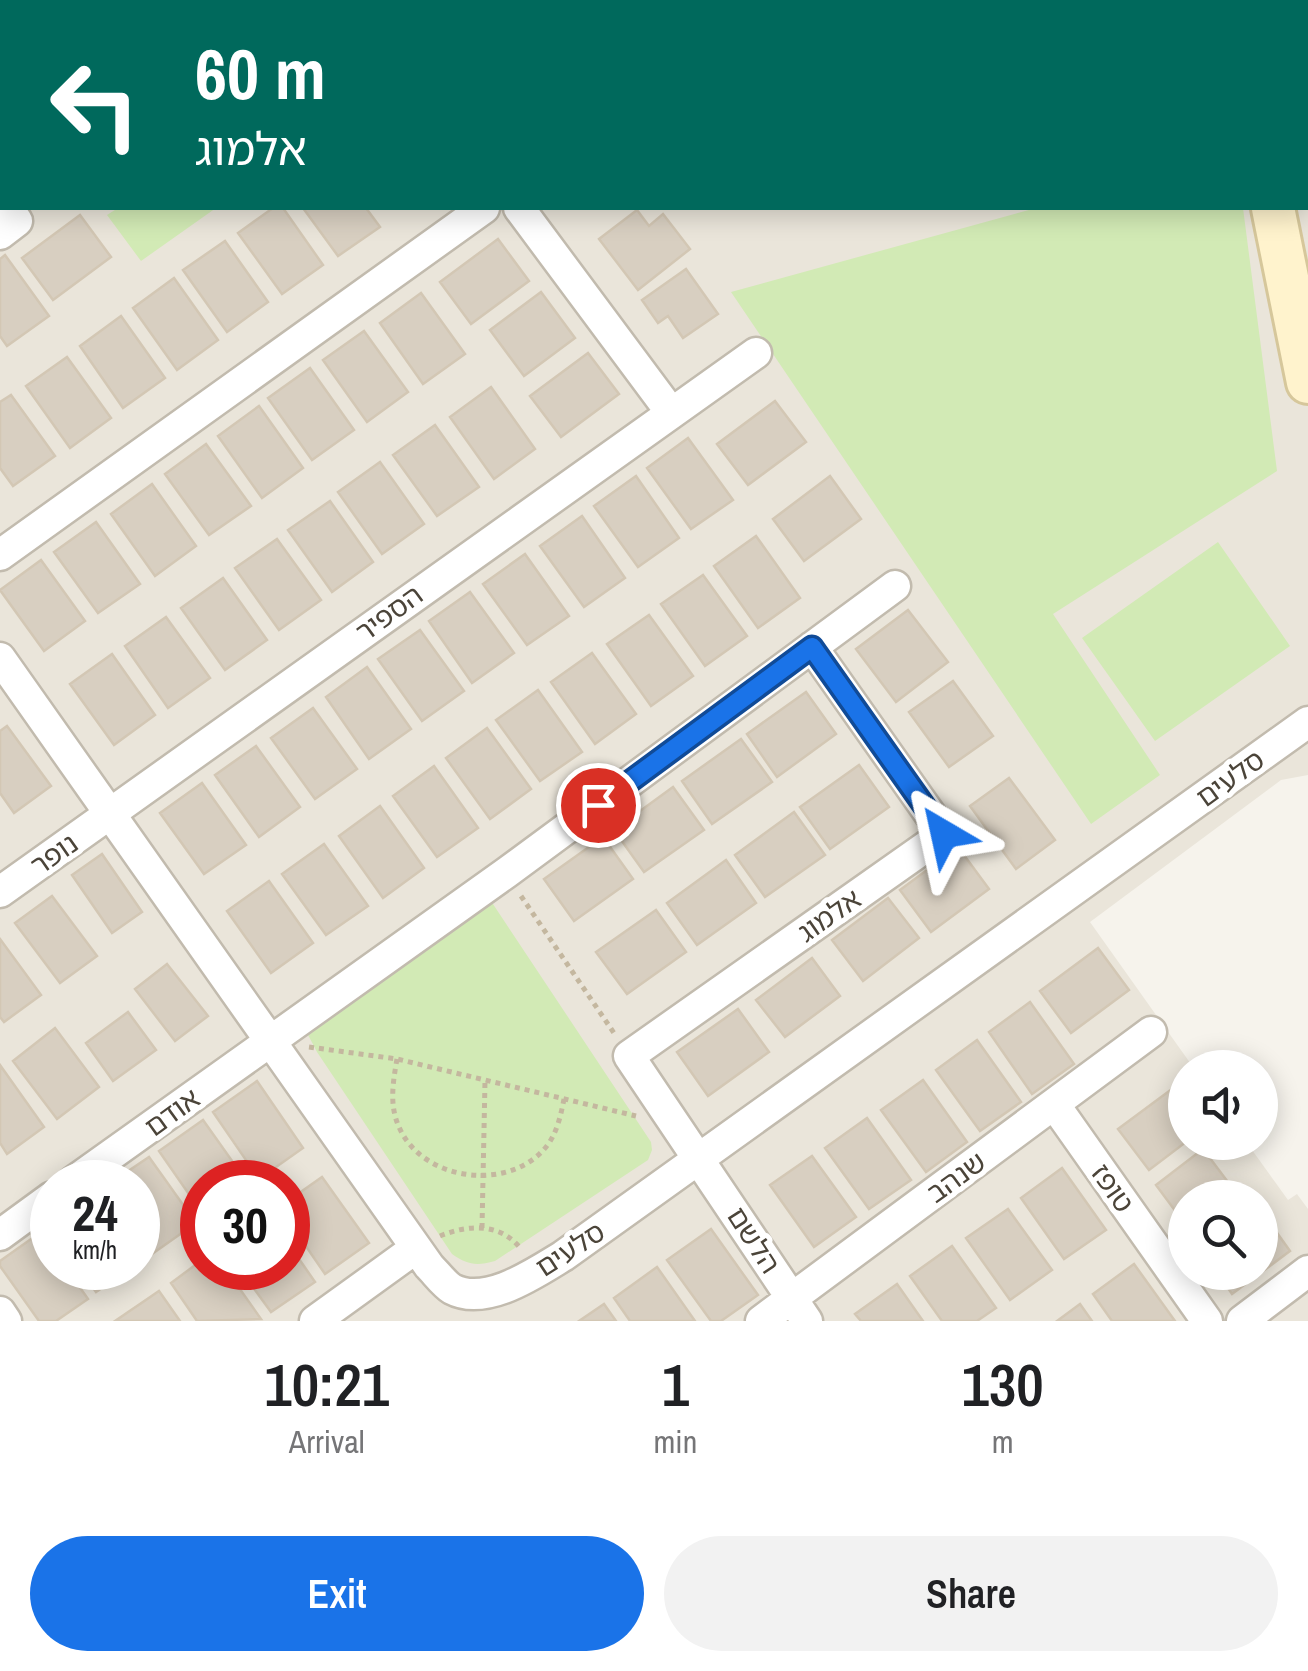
<!DOCTYPE html>
<html lang="en">
<head>
<meta charset="utf-8">
<style>
  body { margin:0; font-family:"Archivo Narrow","Noto Sans Hebrew",sans-serif; background:#f2f2f2; color:#202124; height:100vh; display:flex; flex-direction:column; font-size:38px; white-space:nowrap }
  * { box-sizing:border-box; margin:0 }
  p { font-size:32px; color:#757577 }
  .icon { flex:none; width:55px; height:55px; fill:none; stroke:currentColor; stroke-width:2; stroke-linecap:round; stroke-linejoin:round }
  .map { position:relative; height:1321px; overflow:hidden }
  .sheet { display:flex; flex-direction:column; background:#fff; flex:1 }
  .sheet>* { flex:none }
  .guide { position:absolute; left:0px; top:0px; width:1310px; height:210px; box-shadow:0 5px 25px #0003; background:#00695c; color:#fff; overflow:hidden }
  .controls { position:absolute; left:1168px; top:1050px; display:grid; gap:20px }
  .controls a { display:grid; place-items:center; width:110px; height:110px; border-radius:50%; background:#fff; box-shadow:0 5px 25px #0003; font-size:50px }
  .speed { position:absolute; left:30px; top:1160px; display:flex; gap:20px; font-size:50px; font-weight:700; text-align:center }
  .speed>* { display:grid; place-content:center; width:130px; height:130px; border-radius:50%; background:#fff; box-shadow:0 5px 25px #0003; line-height:1 }
  .speed small { font-size:25px; font-weight:400 }
  .speed .limit { border:15px solid #d22; background:#fff; color:#111 }
  .pin { position:absolute; display:grid; place-items:center; width:85px; height:85px; color:#fff; margin:-42px; border:5px solid #fff; border-radius:50%; box-shadow:0 2px 10px #0007 }
  .me { position:absolute; width:110px; margin:-55px; rotate:324deg; stroke-linejoin:round; filter:drop-shadow(0 0 8px #0008) }
  .turn { display:flex; align-items:center; gap:35px; height:210px; padding:0 30px; font-size:45px }
  .turn .icon { width:130px; height:130px; stroke-width:2.5 }
  .turn b { display:block; font-size:70px; line-height:85px }
  .eta { display:flex; justify-content:space-evenly; align-items:center; height:170px; text-align:center }
  .eta b { font-size:60px; font-weight:600; line-height:70px }
  .primary-button { display:flex; gap:20px; margin-top:auto; padding:20px 30px }
  .primary-button a { flex:1; height:115px; border-radius:60px; background:#1a73e8; color:#fff; font-size:40px; font-weight:600; line-height:115px; text-align:center }
  .primary-button a+a { background:#f2f2f2; color:#202124 }
  .map>svg:first-child { display:block }
</style>
</head>
<body>
<div class="map">
<svg width="1308" height="1321" viewBox="0 0 1308 1321">
  <rect width="100%" height="100%" fill="#f6f3ec"/>
  <path fill="#eae5da" fill-rule="evenodd" d="M0 0H1308V775L1281 780 1090 922 1193 1067 1185 1068V1142L1247 1143 1288 1200 1297 1194 1308 1209V1321H0ZM2 2H1308V208H2ZM52 1182H138V1268H52ZM202 1182H288V1268H202ZM1185 1198H1260V1272H1185Z"/>
  <path fill="#d2eab5" d="M118 208H216L141 261 107 215Z
    M1036 208H1243L1277 471 1053 614 1160 775 1091 824 731 292Z
    M1218 542 1290 646 1155 741 1082 638Z
    M487 895 651 1142 652 1150 648 1160 495 1261C476 1266 468 1265 452 1254L317 1052 306 1031Z"/>
  <path fill="#d8cfc1" stroke="#d3c7b4" stroke-width="2.5" d="M273 208H283L323 265 282 294 238 233Z
    M303 208H366L380 227 338 256Z
    M637 210 649 226 663 214 690 249 638 290 599 239Z
    M80 215 111 257 53 300 22 258Z
    M498 239 529 281 471 324 440 282Z
    M225 241 268 302 227 332 183 270Z
    M5 255 49 316 7 346 0 336V259Z
    M686 269 718 314 683 338 668 316 658 323 642 300Z
    M174 278 218 340 177 370 133 308Z
    M541 292 575 338 524 376 490 330Z
    M421 293 465 354 423 384 380 323Z
    M121 316 165 378 123 408 80 346Z
    M364 331 408 392 367 422 323 360Z
    M588 353 619 394 561 437 530 396Z
    M67 357 111 418 70 448 26 386Z
    M310 368 354 430 312 460 268 398Z
    M491 387 535 449 494 479 450 417Z
    M11 395 55 456 13 486 0 468V402Z
    M775 401 806 442 748 485 717 444Z
    M259 406 303 468 262 498 218 436Z
    M435 425 479 487 437 516 393 455Z
    M688 438 733 500 691 529 647 468Z
    M206 444 251 506 209 535 165 474Z
    M380 462 424 524 382 554 338 492Z
    M636 476 679 538 638 567 594 506Z
    M830 476 861 519 804 561 773 519Z
    M152 484 196 546 155 576 111 514Z
    M330 501 373 562 332 592 288 530Z
    M582 516 625 578 584 607 540 546Z
    M96 522 140 584 98 613 54 552Z
    M756 536 800 598 758 628 714 566Z
    M277 539 321 600 279 630 235 568Z
    M525 554 569 616 527 645 483 584Z
    M41 560 85 621 44 651 0 590Z
    M703 575 747 636 705 666 661 604Z
    M223 578 267 640 225 670 181 608Z
    M470 592 514 653 472 683 429 621Z
    M908 610 948 662 896 702 856 649Z
    M649 615 693 676 651 706 607 644Z
    M166 617 210 678 168 708 125 646Z
    M420 630 464 691 422 721 378 659Z
    M592 653 636 714 595 744 551 682Z
    M112 654 155 715 114 745 70 684Z
    M367 667 411 729 369 759 326 697Z
    M953 681 993 736 949 767 909 712Z
    M538 690 582 752 540 781 496 720Z
    M806 692 836 734 777 777 747 734Z
    M313 708 357 769 315 799 271 738Z
    M7 726 51 786 14 813 0 793V731Z
    M487 728 531 789 490 819 446 758Z
    M741 739 772 782 712 824 682 781Z
    M256 746 300 807 259 837 215 775Z
    M859 765 889 807 830 849 800 807Z
    M434 766 478 828 437 857 393 796Z
    M1009 778 1055 840 1016 869 970 806Z
    M202 783 246 845 204 874 160 813Z
    M673 787 704 830 644 872 614 830Z
    M380 806 424 868 383 898 339 836Z
    M794 812 825 855 765 897 735 855Z
    M603 837 633 879 574 921 544 879Z
    M324 844 368 906 326 935 282 874Z
    M958 847 989 889 931 932 900 890Z
    M102 854 142 912 112 933 72 875Z
    M726 860 756 903 697 945 667 903Z
    M269 881 313 943 271 973 227 911Z
    M52 896 97 956 60 983 15 923Z
    M888 898 919 938 863 981 832 940Z
    M656 910 686 952 627 994 596 952Z
    M0 939 41 995 4 1022 0 1017Z
    M1098 948 1129 990 1071 1033 1040 991Z
    M812 958 840 996 785 1037 756 1000Z
    M167 964 208 1016 175 1041 135 989Z
    M1030 1002 1074 1064 1032 1094 989 1032Z
    M738 1009 769 1052 708 1096 677 1052Z
    M128 1012 156 1050 113 1081 86 1043Z
    M55 1028 99 1087 57 1119 13 1061Z
    M977 1040 1021 1102 980 1131 936 1070Z
    M0 1065 44 1127 7 1154 0 1143Z
    M923 1080 967 1142 926 1172 881 1110Z
    M257 1081 303 1148 259 1179 213 1112Z
    M1176 1086 1185 1098 1186 1142 1149 1170 1118 1129Z
    M867 1118 911 1180 869 1209 825 1148Z
    M203 1120 247 1182H202V1213L159 1151Z
    M1203 1149 1240 1198H1185V1224L1156 1185Z
    M812 1156 856 1217 814 1247 770 1185Z
    M149 1157 196 1223 152 1254 138 1233V1182H112Z
    M1062 1168 1106 1230 1064 1259 1021 1198Z
    M322 1177 369 1243 325 1274 288 1220V1201Z
    M1008 1209 1052 1270 1010 1300 966 1238Z
    M1260 1209 1290 1251 1232 1294 1217 1272H1260Z
    M711 1229 758 1295 721 1321H711L667 1260Z
    M41 1232 52 1248V1268H66L88 1299 56 1321H39L0 1266V1261Z
    M288 1243 315 1282 271 1312 239 1268H288Z
    M952 1246 996 1308 977 1321H942L910 1276Z
    M202 1260V1268H225L261 1319 197 1321 171 1283Z
    M1134 1264 1175 1321H1112L1093 1294Z
    M657 1267 695 1321H630L614 1298Z
    M79 1268H132L96 1292Z
    M897 1284 923 1321H861L855 1314Z
    M159 1291 180 1321H115Z
    M604 1304 616 1321H579Z
    M1080 1304 1092 1321H1057Z"/>
  <g fill="none" stroke-linecap="round" stroke-linejoin="round">
    <g stroke="#c2bbae" stroke-width="35">
      <path id="street" d="M519 208 670 411
        M0 234 17 221 8 208
        M0 555 484 208
        M0 658 429 1266C436 1273 444 1284 452 1289 486 1307 535 1273 563 1256L1308 722
        M0 892 756 353
        M1054 1104 1207 1321
        M73 1182 506 873 895 586
        M0 1235 52 1197
        M0 1312 6 1321
        M315 1321 416 1248
        M761 1321 1151 1032
        M807 1321 629 1056 944 834 812 647
        M1242 1321 1308 1271"/>
    </g>
    <g stroke="#d6c79b" stroke-width="48">
      <path id="secondary" d="M1231 0V2
        M1273 208 1308 382"/>
    </g>
    <path stroke="#c4b79f" stroke-width="5" stroke-dasharray="5 5" stroke-linecap="butt" d="M521 896 616 1036
      M309 1047 397 1059 636 1116
      M397 1059C393 1082 389 1105 399 1127 423 1183 514 1193 549 1143 558 1129 561 1114 564 1099
      M482 1228 485 1081
      M440 1236C469 1224 501 1223 521 1249"/>
    <use href="#street" stroke="#fff" stroke-width="30"/>
    <use href="#secondary" stroke="#fff3cd" stroke-width="42"/>
  </g>
  <g fill="none" stroke-linecap="round" stroke-linejoin="round">
    <g stroke="#114b97" stroke-width="25">
      <path id="route" d="M598 805 812 647 944 834"/>
    </g>
    <use href="#route" stroke="#1a73e8" stroke-width="18"/>
  </g>
  <g text-anchor="middle" dominant-baseline="central" stroke-width="10" stroke-linejoin="round" paint-order="stroke">
    <g font-size="28" fill="#4b4439" stroke="#fff">
      <text transform="translate(389 613) rotate(-36)">הספיר</text>
      <text transform="translate(1230 778) rotate(-36)">סלעים</text>
      <text transform="translate(54 854) rotate(-35)">נופר</text>
      <text transform="translate(829 915) rotate(-35)">אלמוג</text>
      <text transform="translate(172 1112) rotate(-36)">אודם</text>
      <text transform="translate(956 1177) rotate(-36)">שנהב</text>
      <text transform="translate(1113 1188) rotate(55)">טופז</text>
      <text transform="translate(754 1240) rotate(57)">הלשם</text>
      <text transform="translate(570 1249) rotate(-33)">סלעים</text>
    </g>
  </g>
</svg>
<div class="controls">
<a><svg class="icon" aria-label="sound" viewBox="0 0 24 24"><path d="M4 9h4l5-4v14l-5-4H4zM17 9q2 3 0 6"/></svg></a>
<a><svg class="icon" aria-label="search" viewBox="0 0 24 24"><circle cx="10" cy="10" r="6"/><path d="M15 15l6 6"/></svg></a>
</div>
<div class="speed"><div>24<small>km/h</small></div><div class="limit">30</div></div>
<div class="pin" style="left:598px;top:805px;background:#d93025"><svg class="icon" aria-label="arrive" viewBox="0 0 24 24"><path d="M6 21V4h12l-3 4 3 4H6"/></svg></div>
<svg class="me" style="left:944px;top:834px" viewBox="-20 -20 40 40"><path d="M0-17L14 15 0 8-14 15z" fill="#1a73e8" stroke="#fff" stroke-width="4"/></svg>
<div class="guide">
<div class="turn"><svg class="icon" aria-label="left" viewBox="0 0 24 24"><path d="M17 20v-9H6M10 6l-5 5 5 5"/></svg><div><b>60 m</b>אלמוג</div></div>
</div>
</div>
<section class="sheet">
<div class="eta">
<div><b>10:21</b><p>Arrival</p></div>
<div><b>1</b><p>min</p></div>
<div><b>130</b><p>m</p></div>
</div>
<div class="primary-button"><a>Exit</a><a>Share</a></div>
</section>
</body>
</html>
